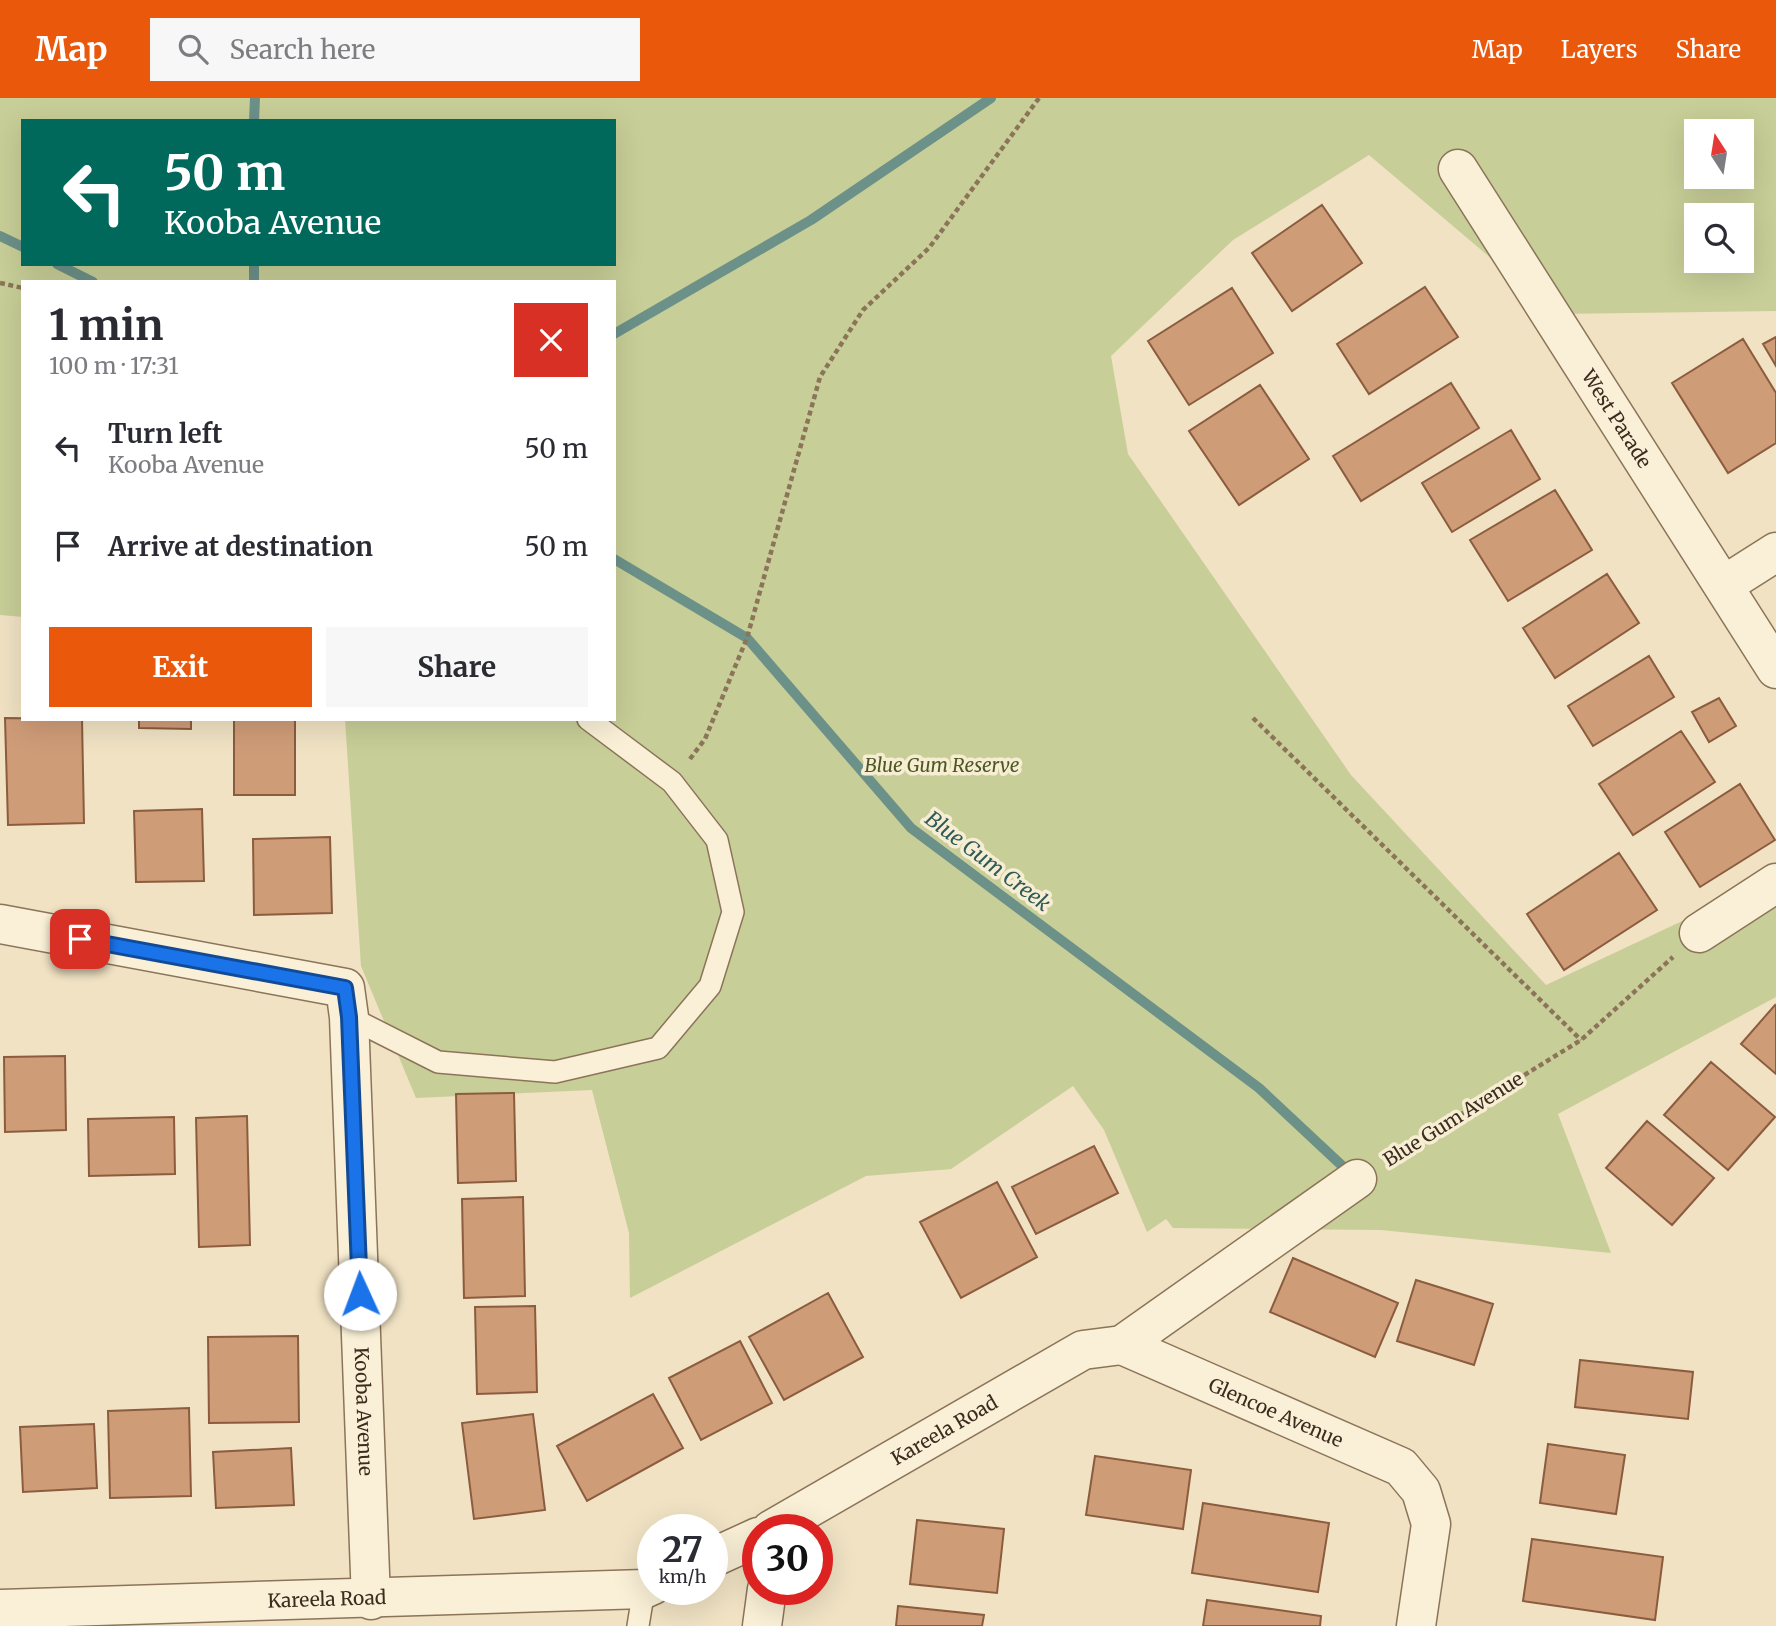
<!DOCTYPE html>
<html lang="en">
<head>
<meta charset="utf-8">
<style>
  body { margin:0; font-family:Merriweather,serif; background:#f7f7f7; color:#2b2b33; height:100vh; display:flex; flex-direction:column; font-size:26px; white-space:nowrap }
  * { box-sizing:border-box; margin:0 }
  p { font-size:23px; color:#7c7c81 }
  .icon { flex:none; width:38px; height:38px; fill:none; stroke:currentColor; stroke-width:2; stroke-linecap:round; stroke-linejoin:round }
  .map { position:relative; flex:1; overflow:hidden }
  .details { position:absolute; left:21px; top:182px; width:595px; height:441px; display:flex; flex-direction:column; background:#fff; border-radius:0px; box-shadow:0 7px 28px #0002 }
  .details>* { flex:none }
  .banner { position:absolute; left:21px; top:21px; width:595px; height:147px; border-radius:0px; box-shadow:0 7px 28px #0002; background:#00695c; color:#fff; overflow:hidden }
  .needle { width:46px; rotate:348deg }
  .fabs { position:absolute; left:1684px; top:21px; display:grid; gap:14px }
  .fabs a { display:grid; place-items:center; width:70px; height:70px; border-radius:0px; background:#fff; box-shadow:0 7px 28px #0002; font-size:35px }
  .speed { position:absolute; left:637px; top:1416px; display:flex; gap:14px; font-size:35px; font-weight:700; text-align:center }
  .speed>* { display:grid; place-content:center; width:91px; height:91px; border-radius:50%; background:#fff; box-shadow:0 7px 28px #0002; line-height:1 }
  .speed small { font-size:18px; font-weight:400 }
  .speed .limit { border:10px solid #d22; background:#fff; color:#111 }
  .pin { position:absolute; display:grid; place-items:center; width:60px; height:60px; color:#fff; margin:-30px; border-radius:14px; box-shadow:0 4px 10px #0006 }
  .me { position:absolute; width:77px; margin:-38px; rotate:358deg; stroke-linejoin:round; filter:drop-shadow(0 0 5px #0008) }
  .turn { display:flex; align-items:center; gap:24px; height:147px; padding:0 28px; font-size:32px }
  .turn .icon { width:91px; height:91px; stroke-width:2.5 }
  .turn b { display:block; font-size:49px; line-height:60px }
  .round { display:grid; place-items:center; flex:none; width:74px; height:74px; border-radius:0px; background:#f7f7f7 }
  .overview { display:flex; align-items:center; justify-content:space-between; height:119px; padding:0 28px }
  h1 { font-size:42px; font-weight:700; line-height:52px }
  .primary-button { display:flex; gap:14px; margin-top:auto; padding:14px 28px }
  .primary-button a { flex:1; height:80px; border-radius:0px; background:#ea580c; color:#fff; font-size:28px; font-weight:700; line-height:80px; text-align:center }
  .primary-button a+a { background:#f7f7f7; color:#2b2b33 }
  ul { padding:0; list-style:none }
  li { display:flex; align-items:center; gap:21px; height:98px; padding:0 28px }
  li div { flex:1 }
  li b { display:block; font-size:26px }
  li em { font-style:normal }
  header { display:flex; align-items:center; gap:42px; box-sizing:border-box; height:98px; padding:0 35px; background:#ea580c; color:#fff }
  header strong { font-size:33px }
  nav { display:flex; gap:38px; margin-inline-start:auto; font-size:24px }
  .search { width:490px; height:63px; background:#f7f7f7; display:flex; align-items:center; gap:18px; box-sizing:border-box; padding:0 24px; border-radius:0px; color:#7c7c81; font-size:26px }
  .map>svg:first-child { display:block }
</style>
</head>
<body>
<header>
<strong>Map</strong>
<div class="search"><svg class="icon" aria-label="search" viewBox="0 0 24 24"><circle cx="10" cy="10" r="6"/><path d="M15 15l6 6"/></svg>Search here</div>
<nav><a>Map</a><a>Layers</a><a>Share</a></nav>
</header>
<div class="map">
<svg width="1776" height="1528" viewBox="0 0 1776 1528">
  <rect width="100%" height="100%" fill="#f0e2c3"/>
  <path fill="#c8ce97" fill-rule="evenodd" d="M0 0H1776V213L1557 216 1369 57 1233 142 1111 258 1128 356 1351 677 1546 887 1776 779V899L1558 1016 1611 1155 1381 1132 1173 1130 1166 1121 1147 1134 1104 1032 1073 988 951 1071 866 1078 630 1200 629 1135 592 992 416 1000 361 868 345 621H614V184H23V519L0 517ZM23 23H614V166H23ZM1696 33H1741V79H1696ZM1696 117H1741V163H1696Z"/>
  <g fill="none" stroke-linecap="round" stroke-linejoin="round">
    <path stroke="#6c9188" stroke-width="10" d="M254 23 255 0
      M0 138 23 149
      M57 166 93 184
      M254 184V166
      M614 236 811 122 991 0
      M614 461 747 540 911 730 1259 990 1352 1077"/>
  </g>
  <path fill="#cf9c78" stroke="#8b5c3e" stroke-width="2" d="M1322 107 1362 165 1292 213 1252 155Z
    M1425 189 1458 239 1369 296 1337 246Z
    M1232 190 1273 255 1189 307 1148 243Z
    M1776 239V268L1763 246Z
    M1743 241 1776 295V345L1728 375 1672 285Z
    M1451 285 1479 330 1361 403 1333 358Z
    M1260 287 1309 361 1239 407 1189 333Z
    M1511 332 1540 381 1452 434 1422 385Z
    M1555 392 1592 452 1508 503 1470 442Z
    M1607 476 1639 525 1555 580 1523 530Z
    M1649 558 1674 599 1593 648 1568 608Z
    M1719 600 1736 628 1709 644 1692 614Z
    M5 620 82 621 84 725 8 727Z
    M139 621H191V631L139 630Z
    M234 621H295V697H234Z
    M1681 633 1715 684 1633 737 1599 686Z
    M1740 686 1775 742 1700 789 1665 734Z
    M202 711 204 783 136 784 134 713Z
    M330 739 332 815 254 817 253 741Z
    M1619 755 1657 812 1564 872 1527 816Z
    M1775 907 1776 909V976L1741 946Z
    M65 958 66 1032 5 1034 4 959Z
    M1711 964 1775 1019 1728 1072 1664 1017Z
    M514 995 516 1083 458 1085 456 996Z
    M247 1018 250 1147 199 1149 196 1020Z
    M174 1019 175 1076 89 1078 88 1021Z
    M1647 1023 1714 1080 1672 1127 1606 1070Z
    M1094 1048 1118 1095 1036 1136 1012 1089Z
    M997 1084 1037 1159 961 1200 920 1124Z
    M523 1099 525 1198 464 1200 462 1101Z
    M1293 1160 1398 1205 1375 1259 1270 1214Z
    M1416 1182 1493 1206 1474 1267 1397 1243Z
    M828 1195 863 1259 784 1302 749 1239Z
    M535 1208 537 1294 477 1296 475 1209Z
    M298 1238 299 1324 209 1325 208 1239Z
    M740 1243 772 1305 701 1342 669 1280Z
    M1580 1262 1693 1274 1688 1321 1575 1309Z
    M653 1296 683 1350 587 1403 557 1348Z
    M189 1310 191 1398 110 1400 108 1313Z
    M533 1316 545 1412 474 1421 462 1325Z
    M94 1326 97 1390 23 1394 20 1329Z
    M1548 1346 1625 1357 1616 1416 1540 1405Z
    M291 1350 294 1407 216 1410 213 1354Z
    M1095 1358 1191 1372 1183 1431 1086 1417Z
    M1203 1405 1329 1425 1318 1494 1192 1475Z
    M917 1422 1004 1431 997 1495 910 1486Z
    M1532 1441 1663 1459 1655 1522 1523 1503Z
    M1207 1502 1321 1518 1320 1528H1203Z
    M898 1508 984 1517 982 1528H896Z"/>
  <g fill="none" stroke-linecap="round" stroke-linejoin="round">
    <g stroke="#8b7459" stroke-width="24">
      <path id="service" d="M349 919 438 964 555 974 658 950 710 888 733 814 717 742 672 684 588 621
        M638 1528 644 1491"/>
    </g>
    <g stroke="#8b7459" stroke-width="41">
      <g id="minor">
        <path id="s1" d="M1458 71 1776 571"/>
        <path d="M1724 487 1776 454"/>
        <path id="s2" d="M0 826 345 890 349 919 371 1502"/>
        <path d="M1699 835 1776 785"/>
        <path id="s3" d="M1122 1247 1401 1369 1421 1393 1431 1426 1416 1528"/>
        <path id="s4" d="M771 1432 1083 1252 1122 1247 1357 1081"/>
        <path d="M712 1460 758 1439"/>
        <path id="s5" d="M0 1511 644 1491 653 1487"/>
        <path d="M762 1528 767 1491"/>
      </g>
    </g>
    <path stroke="#8b7459" stroke-width="4.5" stroke-dasharray="5 3.5" stroke-linecap="butt" d="M0 185 23 190
      M1253 620 1581 942
      M690 661 705 641 747 540 820 279 863 212 929 150 1039 0
      M1387 1062 1581 942 1673 859"/>
    <use href="#service" stroke="#faf0d7" stroke-width="21"/>
    <use href="#minor" stroke="#faf0d7" stroke-width="38"/>
  </g>
  <g fill="none" stroke-linecap="round" stroke-linejoin="round">
    <g stroke="#114b97" stroke-width="18">
      <path id="route" d="M80 841 345 890 349 919 360 1196"/>
    </g>
    <use href="#route" stroke="#1a73e8" stroke-width="12"/>
  </g>
  <g text-anchor="middle" dominant-baseline="central" stroke-width="7" stroke-linejoin="round" paint-order="stroke">
    <g font-size="19" fill="#3a2c1e" stroke="#f7edd3">
      <text stroke="none"><textPath href="#s1" startOffset="296">West Parade</textPath></text>
      <text transform="translate(1453 1021) rotate(-32)">Blue Gum Avenue</text>
      <text stroke="none"><textPath href="#s2" startOffset="775">Kooba Avenue</textPath></text>
      <text stroke="none"><textPath href="#s3" startOffset="168">Glencoe Avenue</textPath></text>
      <text stroke="none"><textPath href="#s4" startOffset="200">Kareela Road</textPath></text>
      <text stroke="none"><textPath href="#s5" startOffset="327">Kareela Road</textPath></text>
    </g>
    <g font-size="19" font-style="italic" fill="#4b5824" stroke="#f7edd3">
      <text x="942" y="667">Blue Gum Reserve</text>
    </g>
    <g font-size="21" font-style="italic" fill="#2d5b58" stroke="#f7edd3">
      <text transform="translate(988 763) rotate(37)">Blue Gum Creek</text>
    </g>
  </g>
</svg>
<div class="fabs">
<a><svg class="needle" viewBox="-14 -14 28 28"><path d="M0-13l5 13h-10z" fill="#e53935"/><path d="M0 13l5-13h-10z" fill="#7c7c81"/></svg></a>
<a><svg class="icon" aria-label="search" viewBox="0 0 24 24"><circle cx="10" cy="10" r="6"/><path d="M15 15l6 6"/></svg></a>
</div>
<div class="speed"><div>27<small>km/h</small></div><div class="limit">30</div></div>
<div class="pin" style="left:80px;top:841px;background:#d93025"><svg class="icon" aria-label="arrive" viewBox="0 0 24 24"><path d="M6 21V4h12l-3 4 3 4H6"/></svg></div>
<svg class="me" style="left:360px;top:1196px" viewBox="-20 -20 40 40"><circle r="19" fill="#fff"/><path d="M0-13L10 11 0 6-10 11z" fill="#1a73e8"/></svg>
<div class="banner">
<div class="turn"><svg class="icon" aria-label="left" viewBox="0 0 24 24"><path d="M17 20v-9H6M10 6l-5 5 5 5"/></svg><div><b>50 m</b>Kooba Avenue</div></div>
</div>
<section class="details">
<div class="overview"><div><h1>1 min</h1><p>100 m · 17:31</p></div><a class="round" style="background:#d93025;color:#fff"><svg class="icon" aria-label="close" viewBox="0 0 24 24"><path d="M6 6l12 12M18 6L6 18"/></svg></a></div>
<ul>
<li><svg class="icon" aria-label="left" viewBox="0 0 24 24"><path d="M17 20v-9H6M10 6l-5 5 5 5"/></svg><div><b>Turn left</b><p>Kooba Avenue</p></div><em>50 m</em></li>
<li><svg class="icon" aria-label="arrive" viewBox="0 0 24 24"><path d="M6 21V4h12l-3 4 3 4H6"/></svg><div><b>Arrive at destination</b></div><em>50 m</em></li>
</ul>
<div class="primary-button"><a>Exit</a><a>Share</a></div>
</section>
</div>
</body>
</html>
